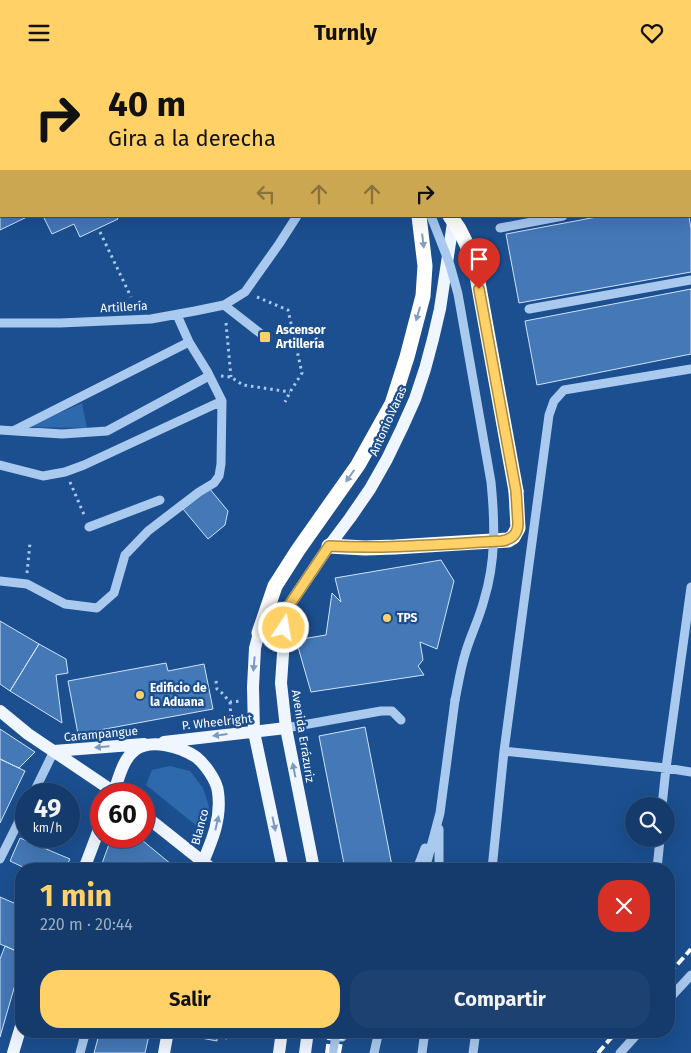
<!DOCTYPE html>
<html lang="es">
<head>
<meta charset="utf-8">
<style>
  body { margin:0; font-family:"Fira Sans",sans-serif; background:#1d4271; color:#f1f3f6; height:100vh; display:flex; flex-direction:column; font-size:19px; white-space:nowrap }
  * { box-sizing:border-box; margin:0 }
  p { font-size:16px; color:#9dadc1 }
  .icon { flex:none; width:28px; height:28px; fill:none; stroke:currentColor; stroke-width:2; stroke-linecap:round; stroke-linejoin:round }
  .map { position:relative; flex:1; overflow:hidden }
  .drawer { position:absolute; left:15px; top:798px; width:660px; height:175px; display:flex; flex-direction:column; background:#143b6b; border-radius:20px; box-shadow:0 5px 20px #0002,0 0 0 1px #33557e }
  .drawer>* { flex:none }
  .hud { position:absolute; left:0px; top:0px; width:691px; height:152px; box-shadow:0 5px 20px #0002,0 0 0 1px #33557e; background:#ffd166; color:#111; overflow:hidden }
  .buttons { position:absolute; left:625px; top:732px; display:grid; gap:10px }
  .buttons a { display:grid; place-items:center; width:50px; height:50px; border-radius:50%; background:#143b6b; box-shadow:0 5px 20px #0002,0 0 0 1px #33557e; font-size:25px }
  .speed { position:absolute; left:15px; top:718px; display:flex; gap:10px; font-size:25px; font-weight:700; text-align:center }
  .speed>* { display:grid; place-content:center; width:65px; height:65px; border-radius:50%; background:#143b6b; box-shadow:0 5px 20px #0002,0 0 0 1px #33557e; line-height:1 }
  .speed small { font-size:12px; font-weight:400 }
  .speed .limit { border:8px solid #d22; background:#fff; color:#111 }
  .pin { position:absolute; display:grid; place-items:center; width:42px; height:42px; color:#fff; margin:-51px -21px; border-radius:50% 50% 50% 0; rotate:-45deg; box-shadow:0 0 5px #0007 }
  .pin .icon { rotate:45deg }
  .me { position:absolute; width:55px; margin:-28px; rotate:12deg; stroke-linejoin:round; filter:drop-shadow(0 0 4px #0008) }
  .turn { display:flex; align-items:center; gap:18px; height:105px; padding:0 25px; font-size:22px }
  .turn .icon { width:65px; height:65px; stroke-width:2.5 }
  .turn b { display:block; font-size:35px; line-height:42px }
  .lanes { display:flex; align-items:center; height:48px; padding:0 25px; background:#0003; justify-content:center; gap:25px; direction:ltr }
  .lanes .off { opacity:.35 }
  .round { display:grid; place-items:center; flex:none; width:52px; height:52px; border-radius:20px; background:#1d4271 }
  .head { display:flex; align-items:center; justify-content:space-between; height:85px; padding:0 25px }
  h1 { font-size:30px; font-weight:700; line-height:38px; color:#ffd166 }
  .button { display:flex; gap:10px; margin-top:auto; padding:10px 25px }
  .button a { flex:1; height:58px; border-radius:20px; background:#ffd166; color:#111; font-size:20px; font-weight:700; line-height:58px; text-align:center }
  .button a+a { background:#1d4271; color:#f1f3f6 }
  header { display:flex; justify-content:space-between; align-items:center; height:65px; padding:0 25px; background:#ffd166; color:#111; font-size:22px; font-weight:700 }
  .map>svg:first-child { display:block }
</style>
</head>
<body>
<header><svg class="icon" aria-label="menu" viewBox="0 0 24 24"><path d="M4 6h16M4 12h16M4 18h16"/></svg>Turnly<svg class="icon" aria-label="heart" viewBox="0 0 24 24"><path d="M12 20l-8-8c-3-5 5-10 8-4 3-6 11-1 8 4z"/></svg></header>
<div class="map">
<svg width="691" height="988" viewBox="0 0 691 988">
  <rect width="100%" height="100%" fill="#1b4f8f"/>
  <path fill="#2e69ad" d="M82 338 87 363 28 362Z
    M170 701 190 706 203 723 209 741 207 755 203 766 146 720 152 705Z"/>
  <path fill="#4478b7" stroke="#cfe3fa" d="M0 0H49V1H1V32L0 30Z
    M117 0H167L168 1H118Z
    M178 0H231V1H179Z
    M477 0H565L558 1H478Z
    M0 121H1V151H29L0 165Z
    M43 151H116L118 154 80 172 74 159 52 169Z
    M602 151H689L691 164V207L519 238 506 169Z
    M691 224V289L537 320 525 256Z
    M209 423 228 446 225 460 208 474 183 444Z
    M441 495 454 516 437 584 420 577 423 595 418 601 424 610 311 627 296 575 326 570 332 528 341 537 335 513Z
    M0 556 39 579 10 626 0 619Z
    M39 579 66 594 68 608 56 610 62 658 10 626Z
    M166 598 168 606 204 599 213 644 78 669 68 616Z
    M365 662 392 801 380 804H345L319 671Z
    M0 664 35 687 19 703 0 694Z
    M0 694 25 706 0 758Z
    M112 771H137L177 804H100Z
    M20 773 70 794 65 804H27L10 796Z
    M0 832 21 841V888L0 879Z
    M5 881 21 888V899L0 972V894Z
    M100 966H150L145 988H94Z
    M202 966H228L227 974 217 972V976L201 973Z"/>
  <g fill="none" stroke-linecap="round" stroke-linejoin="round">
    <path stroke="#3d69a0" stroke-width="15" stroke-dasharray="15 8" stroke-linecap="butt" d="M272 0 274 1"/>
    <path stroke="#a9c9ee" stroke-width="3" stroke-dasharray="2.5 4" stroke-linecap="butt" d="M660 1 665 0
      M100 167 131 232
      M257 232 288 245 302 308 290 327 285 337
      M226 258 231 312
      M221 311 231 312 243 320 290 327
      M70 417 85 452
      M27 508 30 478
      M216 616 217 624 222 628 230 637 240 636
      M230 637 231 654"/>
    <path stroke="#a9c9ee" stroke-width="9" d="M322 0 324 1
      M691 128V129
      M500 163 563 151
      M224 240 265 272
      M529 244 691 215
      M0 258H60L151 254 195 246 224 240 245 227 279 179 297 151
      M0 365 62 369 107 366 209 311
      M13 366 189 277
      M0 400 43 411 65 407 84 400 222 336
      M89 462 160 435
      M0 516 27 519 65 539 97 543 114 528 125 490 148 466 199 427 214 418 219 411 221 399 222 336 207 306 189 277 177 250
      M286 663 381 646H392L401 655
      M504 686 666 703 691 707
      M33 729 54 686
      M662 741 666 703 691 522
      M0 794 26 742
      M417 804 425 783
      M425 804 440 748 455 635
      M439 804V764
      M492 804 504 686 549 350 554 336 564 325 691 304
      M657 804 660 774
      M669 934 691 910
      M336 972H342L347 966
      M80 988 86 966
      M333 988 337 966
      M374 988 379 966
      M422 988 425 966
      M473 988 476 966
      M620 988 640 966"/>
    <path stroke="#f0f6ff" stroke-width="12" d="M690 13H691
      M286 545 281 618 286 663 314 804
      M0 646 28 669 117 729
      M164 677 286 663
      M54 686 144 679
      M113 729C119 714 122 695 135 685 151 673 181 682 196 692 205 699 217 716 218 727 222 755 211 778 200 804
      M144 750 212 804
      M84 804 101 759
      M283 804 254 667 253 622 255 583 259 568 286 545 329 481 350 453 370 424 387 394 402 363 415 334 425 304 433 274 440 244 454 151
      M13 988 21 961
      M164 988 168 966
      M279 988 282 966
      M305 988 308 966"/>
    <path stroke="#fff" stroke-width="15" d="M329 481 365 483 395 482 508 475 513 472 518 463 516 426
      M259 568 275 521 298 485 358 400 392 339 407 292 423 231 425 201 419 151"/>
    <path stroke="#fff" stroke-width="4" stroke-dasharray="9 4" stroke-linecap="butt" d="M669 909 691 884
      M327 988 330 966
      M339 988 343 966
      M598 988 617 966"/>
    <path stroke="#a9c9ee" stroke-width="9" d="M431 151 450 200 458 229 491 417C495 457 496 496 484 535 479 555 469 573 464 593 460 607 458 621 455 635"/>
    <path stroke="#fff" stroke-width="15" d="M450 151 459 164 467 180 476 206 516 426"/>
  </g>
  <defs><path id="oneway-solid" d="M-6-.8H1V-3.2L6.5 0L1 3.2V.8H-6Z" transform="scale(1.25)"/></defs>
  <g fill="#829ec1">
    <use href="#oneway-solid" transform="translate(423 176) rotate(83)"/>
    <use href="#oneway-solid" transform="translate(418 249) rotate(106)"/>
    <use href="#oneway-solid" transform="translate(350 411) rotate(125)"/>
  </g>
  <g fill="#7b9ac1">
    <use href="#oneway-solid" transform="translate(254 599) rotate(95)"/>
    <use href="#oneway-solid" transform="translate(220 670) rotate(173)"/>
    <use href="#oneway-solid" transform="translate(102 682) rotate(175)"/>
    <use href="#oneway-solid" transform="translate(294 705) rotate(-101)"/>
    <use href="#oneway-solid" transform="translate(217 758) rotate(-77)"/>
    <use href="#oneway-solid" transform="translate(274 759) rotate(78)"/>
  </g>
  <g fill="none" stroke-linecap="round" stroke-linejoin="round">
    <g stroke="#a68842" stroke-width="12">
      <path id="route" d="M284 563 286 545 329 481C387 484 444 479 502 476 512 474 518 469 518 458L516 426 479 224"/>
    </g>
    <use href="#route" stroke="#ffd166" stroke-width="9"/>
  </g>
  <g fill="#ffd166" stroke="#1b4f8f" stroke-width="2">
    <rect x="259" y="266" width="12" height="12" rx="2.5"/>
    <circle cx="387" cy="553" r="5"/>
    <circle cx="140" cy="630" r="5"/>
  </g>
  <g text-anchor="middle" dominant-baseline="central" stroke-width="4.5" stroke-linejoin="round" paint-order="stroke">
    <g font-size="12" fill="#fff" stroke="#1b4f8f">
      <text transform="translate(124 242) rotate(-3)">Artillería</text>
      <text transform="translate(388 356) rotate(-66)">Antonio Varas</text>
      <text transform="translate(217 657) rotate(-6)">P. Wheelright</text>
      <text transform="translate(101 669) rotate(-5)">Carampangue</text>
      <text transform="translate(303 671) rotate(81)">Avenida Errázuriz</text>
      <text transform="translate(200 762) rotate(-75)">Blanco</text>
    </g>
    <g font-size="12" font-weight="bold" fill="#fff" stroke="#1b4f8f" text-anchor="start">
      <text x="276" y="265">Ascensor<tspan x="276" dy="14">Artillería</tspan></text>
      <text x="397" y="553">TPS</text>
      <text x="150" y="623">Edificio de<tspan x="150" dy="14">la Aduana</tspan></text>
    </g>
  </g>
</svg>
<div class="buttons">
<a><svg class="icon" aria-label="search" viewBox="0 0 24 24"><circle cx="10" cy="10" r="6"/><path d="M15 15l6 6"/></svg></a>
</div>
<div class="speed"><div>49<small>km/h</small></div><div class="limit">60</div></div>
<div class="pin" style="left:479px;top:224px;background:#d93025"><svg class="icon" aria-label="arrive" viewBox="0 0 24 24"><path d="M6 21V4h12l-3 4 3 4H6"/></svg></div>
<svg class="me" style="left:284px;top:563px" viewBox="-20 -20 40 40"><circle r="17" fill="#ffd166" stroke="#fff" stroke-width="3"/><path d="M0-11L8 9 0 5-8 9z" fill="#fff"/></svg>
<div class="hud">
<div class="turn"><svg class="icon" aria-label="right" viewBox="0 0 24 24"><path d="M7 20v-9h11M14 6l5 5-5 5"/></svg><div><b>40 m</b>Gira a la derecha</div></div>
<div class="lanes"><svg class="icon off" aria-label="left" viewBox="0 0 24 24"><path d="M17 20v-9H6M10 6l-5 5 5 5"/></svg><svg class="icon off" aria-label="ahead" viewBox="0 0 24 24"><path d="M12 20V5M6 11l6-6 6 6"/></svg><svg class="icon off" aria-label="ahead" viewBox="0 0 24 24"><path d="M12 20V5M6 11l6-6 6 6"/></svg><svg class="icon" aria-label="right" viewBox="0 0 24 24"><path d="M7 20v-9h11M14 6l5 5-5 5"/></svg></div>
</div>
<section class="drawer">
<div class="head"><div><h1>1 min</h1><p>220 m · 20:44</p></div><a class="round" style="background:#d93025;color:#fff"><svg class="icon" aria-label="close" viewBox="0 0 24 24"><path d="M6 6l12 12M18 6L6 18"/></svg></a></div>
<div class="button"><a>Salir</a><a>Compartir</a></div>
</section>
</div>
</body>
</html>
